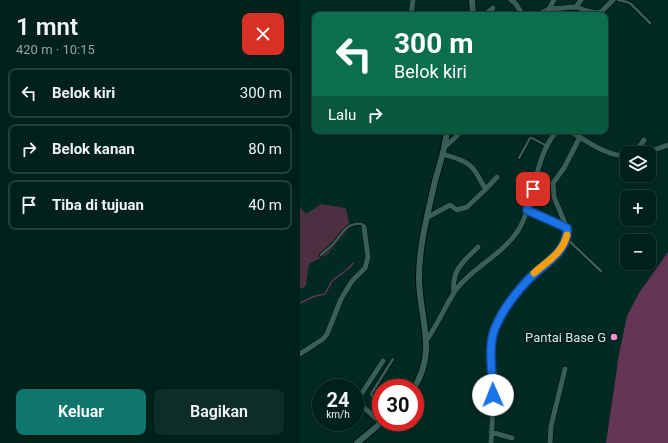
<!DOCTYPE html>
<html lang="id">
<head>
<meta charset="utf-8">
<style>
  body { margin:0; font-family:Roboto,sans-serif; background:#0e2d27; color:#f1f3f6; height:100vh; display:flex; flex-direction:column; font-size:15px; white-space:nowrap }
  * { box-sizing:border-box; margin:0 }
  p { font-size:13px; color:#95a3a2 }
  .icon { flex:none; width:22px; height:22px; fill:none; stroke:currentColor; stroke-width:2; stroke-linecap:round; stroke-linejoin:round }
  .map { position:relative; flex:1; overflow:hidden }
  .side { display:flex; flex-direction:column; background:#00201a; width:300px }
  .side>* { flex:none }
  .guide { position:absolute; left:12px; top:12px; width:296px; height:122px; border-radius:8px; box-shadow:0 2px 10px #0003,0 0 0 1px #223e39; background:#0b6e4f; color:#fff; overflow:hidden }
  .buttons { position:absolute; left:320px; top:146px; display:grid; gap:8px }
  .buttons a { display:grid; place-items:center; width:36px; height:36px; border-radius:8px; background:#00201a; box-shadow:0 2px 10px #0003,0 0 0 1px #223e39; font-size:20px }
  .speed { position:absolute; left:12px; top:379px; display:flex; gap:8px; font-size:20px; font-weight:700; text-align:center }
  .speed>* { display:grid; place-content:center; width:52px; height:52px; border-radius:50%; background:#00201a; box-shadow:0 2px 10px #0003,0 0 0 1px #223e39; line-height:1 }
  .speed small { font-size:10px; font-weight:400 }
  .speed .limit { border:6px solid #d22; background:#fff; color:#111 }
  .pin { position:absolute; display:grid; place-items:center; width:34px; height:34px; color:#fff; margin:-17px; border-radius:8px; box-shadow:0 2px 6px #0006 }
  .me { position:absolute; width:44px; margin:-22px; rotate:359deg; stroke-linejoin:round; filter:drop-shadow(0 0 3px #0008) }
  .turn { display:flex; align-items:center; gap:14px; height:84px; padding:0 16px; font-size:18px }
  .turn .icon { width:52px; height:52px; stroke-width:2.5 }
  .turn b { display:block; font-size:28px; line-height:34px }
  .then { display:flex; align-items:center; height:38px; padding:0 16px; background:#0003; gap:8px; font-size:15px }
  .round { display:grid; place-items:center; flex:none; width:42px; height:42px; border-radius:8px; background:#0e2d27 }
  .head { display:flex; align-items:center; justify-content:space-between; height:68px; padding:0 16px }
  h1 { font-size:24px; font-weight:600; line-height:30px }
  .action { display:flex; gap:8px; margin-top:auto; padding:8px 16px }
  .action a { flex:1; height:46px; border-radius:8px; background:#0f766e; color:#fff; font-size:16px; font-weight:600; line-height:46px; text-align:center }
  .action a+a { background:#0e2d27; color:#f1f3f6 }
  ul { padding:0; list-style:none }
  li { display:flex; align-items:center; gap:12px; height:50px; margin:0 8px 6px; padding:0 8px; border:2px solid #223e39; border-radius:8px }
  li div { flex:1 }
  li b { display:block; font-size:15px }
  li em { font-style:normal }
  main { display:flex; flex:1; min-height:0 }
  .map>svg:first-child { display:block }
</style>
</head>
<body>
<main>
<section class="side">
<div class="head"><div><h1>1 mnt</h1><p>420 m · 10:15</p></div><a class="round" style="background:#d93025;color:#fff"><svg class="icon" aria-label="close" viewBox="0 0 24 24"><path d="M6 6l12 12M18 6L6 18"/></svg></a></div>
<ul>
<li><svg class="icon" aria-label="left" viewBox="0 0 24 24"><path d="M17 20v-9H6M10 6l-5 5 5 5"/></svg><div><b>Belok kiri</b></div><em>300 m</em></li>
<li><svg class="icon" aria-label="right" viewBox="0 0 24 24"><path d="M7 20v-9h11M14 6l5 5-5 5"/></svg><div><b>Belok kanan</b></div><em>80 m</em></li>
<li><svg class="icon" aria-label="arrive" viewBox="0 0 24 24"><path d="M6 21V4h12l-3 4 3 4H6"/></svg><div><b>Tiba di tujuan</b></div><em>40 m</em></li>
</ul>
<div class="action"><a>Keluar</a><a>Bagikan</a></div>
</section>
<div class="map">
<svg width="368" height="443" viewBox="0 0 368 443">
  <rect width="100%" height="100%" fill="#002a22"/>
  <path fill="#4c3042" d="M21 204 46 208 50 228 28 254 9 264 6 286 0 289V207L6 214Z"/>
  <path fill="#653555" d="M368 252V443H306L319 354 327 316 339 293Z"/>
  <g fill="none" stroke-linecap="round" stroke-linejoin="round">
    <path stroke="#653555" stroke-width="1.5" d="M0 303 15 296 25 294 32 281 49 268 53 263"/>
    <g stroke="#00100c" stroke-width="4">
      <path id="service" d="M318 0 327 2 331 4 350 23
        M219 158 230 138H232L247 146
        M266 238 301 271
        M21 255C25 251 31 247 35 242 43 232 48 222 62 224L64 226
        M81 402 73 397 71 394 93 359"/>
    </g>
    <g stroke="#00100c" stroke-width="6">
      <path id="minor" d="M211 0 215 3 223 15
        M276 7 281 0
        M249 9 254 0
        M255 9 258 15
        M111 15 113 0
        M185 15 193 8
        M238 15 249 9 276 7 291 12 297 13 302 11 313 0
        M270 131C288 142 306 156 327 156
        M146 146 162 131
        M335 153 344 140
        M344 153 368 145
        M143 154C154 158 167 160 174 170 179 176 181 183 186 189L197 177
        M227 210 267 228
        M128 217 150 205 157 210 167 207 186 189
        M154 292C151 270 164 261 178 247
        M126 341C135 328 142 314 149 301 151 298 153 294 155 291 171 268 201 256 217 232 236 204 233 157 257 131
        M0 354 23 339 27 334 41 299 52 281 65 268 68 257 64 227
        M55 401 68 411 81 423
        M56 402 83 361
        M191 432 212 438
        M191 443C192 427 193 410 193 394 193 366 187 339 202 313 209 302 217 291 226 281 241 265 269 253 267 228L254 197 253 183 264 168 280 137
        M250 443 251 426 265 369"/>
    </g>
    <g stroke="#00100c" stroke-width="8">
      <path id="tertiary" d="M172 0 173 15
        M114 388C138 349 119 319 119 278 119 245 128 213 135 181 140 163 145 150 147 131
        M57 443 82 422"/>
    </g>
    <use href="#service" stroke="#386056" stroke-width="2.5"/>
    <use href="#minor" stroke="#386056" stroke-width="5"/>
    <use href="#tertiary" stroke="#386056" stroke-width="6"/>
  </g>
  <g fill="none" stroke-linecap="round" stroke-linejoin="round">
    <g stroke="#114b97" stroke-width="10">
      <path id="route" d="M193 395C193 373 187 348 195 328 202 311 214 295 226 282 240 266 269 253 267 228L227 210 233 189"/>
    </g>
    <use href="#route" stroke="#1a73e8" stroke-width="7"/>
    <path stroke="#f59e0b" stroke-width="7" d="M234 273C247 261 262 254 267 235"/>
  </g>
  <circle fill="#f591d3" stroke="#011f19" stroke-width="1.5" cx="314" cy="337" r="4"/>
  <g text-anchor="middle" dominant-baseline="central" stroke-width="4" stroke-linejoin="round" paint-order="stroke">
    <g font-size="13" fill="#d2e7e1" stroke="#011f19" text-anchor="end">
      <text x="306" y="337">Pantai Base G</text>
    </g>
  </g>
</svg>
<div class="buttons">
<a><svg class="icon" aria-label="layers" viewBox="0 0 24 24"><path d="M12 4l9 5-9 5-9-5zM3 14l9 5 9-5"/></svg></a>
<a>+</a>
<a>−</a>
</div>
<div class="speed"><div>24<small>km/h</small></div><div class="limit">30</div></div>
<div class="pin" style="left:233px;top:189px;background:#d93025"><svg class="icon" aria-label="arrive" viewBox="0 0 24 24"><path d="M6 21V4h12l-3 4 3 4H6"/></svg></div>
<svg class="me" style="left:193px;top:395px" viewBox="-20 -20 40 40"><circle r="19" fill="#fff"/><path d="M0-13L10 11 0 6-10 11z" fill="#1a73e8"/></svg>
<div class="guide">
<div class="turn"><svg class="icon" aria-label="left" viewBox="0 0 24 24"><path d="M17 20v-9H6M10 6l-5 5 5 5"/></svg><div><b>300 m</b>Belok kiri</div></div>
<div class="then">Lalu<svg class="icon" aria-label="right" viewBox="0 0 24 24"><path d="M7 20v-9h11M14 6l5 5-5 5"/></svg></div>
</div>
</div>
</main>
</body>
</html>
